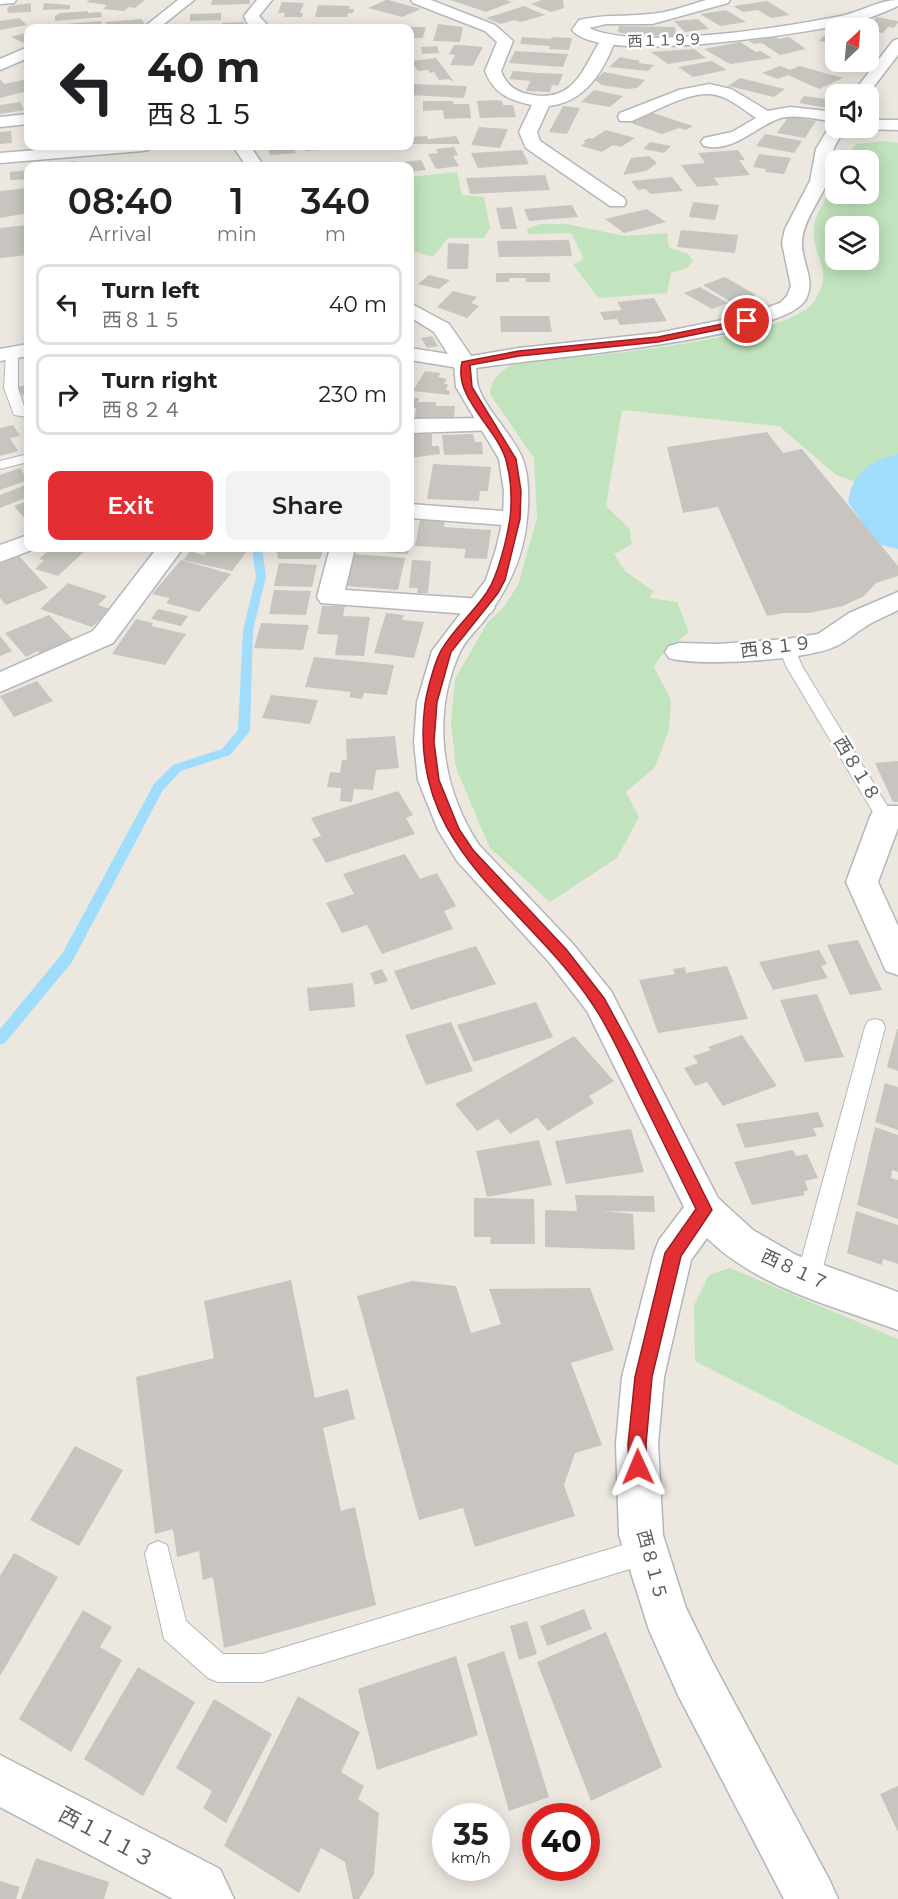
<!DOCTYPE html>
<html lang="en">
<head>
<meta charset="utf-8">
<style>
  body { margin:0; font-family:Montserrat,"Noto Sans JP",sans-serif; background:#f2f2f2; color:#202124; height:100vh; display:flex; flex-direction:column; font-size:22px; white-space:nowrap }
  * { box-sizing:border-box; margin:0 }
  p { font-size:20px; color:#757577 }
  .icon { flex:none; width:33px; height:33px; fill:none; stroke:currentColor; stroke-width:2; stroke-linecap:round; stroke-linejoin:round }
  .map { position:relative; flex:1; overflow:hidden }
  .details { position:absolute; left:24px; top:162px; width:390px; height:390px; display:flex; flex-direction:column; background:#fff; border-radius:12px; box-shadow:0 3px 15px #0003 }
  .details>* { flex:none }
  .hud { position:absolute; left:24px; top:24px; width:390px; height:126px; border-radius:12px; box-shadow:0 3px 15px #0003; background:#fff; color:#202124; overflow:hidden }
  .needle { width:39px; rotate:26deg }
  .fabs { position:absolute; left:825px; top:18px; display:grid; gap:12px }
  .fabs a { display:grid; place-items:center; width:54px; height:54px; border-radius:12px; background:#fff; box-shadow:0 3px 15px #0003; font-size:30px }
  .speed { position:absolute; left:432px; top:1803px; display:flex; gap:12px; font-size:30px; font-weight:700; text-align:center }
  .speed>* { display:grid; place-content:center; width:78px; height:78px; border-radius:50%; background:#fff; box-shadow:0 3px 15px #0003; line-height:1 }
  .speed small { font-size:15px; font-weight:400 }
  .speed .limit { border:9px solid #d22; background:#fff; color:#111 }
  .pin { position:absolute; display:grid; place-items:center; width:51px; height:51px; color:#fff; margin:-26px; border:3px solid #fff; border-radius:50%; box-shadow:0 2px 6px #0007 }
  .me { position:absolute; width:66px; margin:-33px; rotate:359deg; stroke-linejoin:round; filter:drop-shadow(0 0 4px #0008) }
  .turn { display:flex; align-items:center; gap:21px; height:126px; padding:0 24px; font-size:27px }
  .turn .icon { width:78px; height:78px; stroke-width:2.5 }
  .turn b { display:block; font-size:42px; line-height:51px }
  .eta { display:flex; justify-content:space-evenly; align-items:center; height:102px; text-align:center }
  .eta b { font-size:36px; font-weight:600; line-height:42px }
  .action { display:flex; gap:12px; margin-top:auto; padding:12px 24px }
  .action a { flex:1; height:69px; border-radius:12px; background:#e32f33; color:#fff; font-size:24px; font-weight:600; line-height:69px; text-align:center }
  .action a+a { background:#f2f2f2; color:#202124 }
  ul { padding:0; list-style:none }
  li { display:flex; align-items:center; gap:18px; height:81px; margin:0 12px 9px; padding:0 12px; border:3px solid #e0e0e0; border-radius:12px }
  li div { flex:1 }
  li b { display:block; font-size:22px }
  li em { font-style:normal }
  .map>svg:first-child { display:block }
</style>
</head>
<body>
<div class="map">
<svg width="898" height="1899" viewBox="0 0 898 1899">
  <rect width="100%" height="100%" fill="#ece8e0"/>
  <path fill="#c1e3bd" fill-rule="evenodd" d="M885 141 898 143V483L888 493 836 475 779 426 622 410 606 506 629 528 632 544 614 554 625 571 653 591 650 598 677 602 689 632 660 657 654 667 671 700 669 730 655 767 626 792 639 817 617 858 550 902 490 848 456 768 451 722 455 679 488 622 504 607 518 585 537 518 534 458 490 394C491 379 499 373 511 365 562 358 793 341 815 300 818 295 823 285 823 279 824 259 809 245 815 221 819 207 831 195 835 180L836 194H868V160H843L856 144ZM836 226H868V260H836Z
    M457 172 462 195 484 197 490 228 484 238H448L433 257 410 250V177Z
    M540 224H566L625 236 667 233 669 247 688 254 693 261 687 268 671 273 667 293 598 298 573 264 581 261 583 257 571 233 528 234 527 229Z
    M730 1268 898 1339V1465L695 1361 694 1305 709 1275Z"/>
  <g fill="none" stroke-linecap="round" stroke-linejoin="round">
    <path fill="#a0ddfc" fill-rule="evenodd" d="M252 548H262L266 577 253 630 250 731 230 755 181 771 163 790 72 962 5 1043 0 1045V1029L62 954 154 784 173 765 222 749 238 730 243 630 256 577Z"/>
    <path fill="#a0ddfc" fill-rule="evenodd" d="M898 454V549L877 544 848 502C852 473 871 460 898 454Z"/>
  </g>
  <path fill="#c8c5c0" d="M90 0H145L135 8 129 7 124 11 103 9 107 5 86 2Z
    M212 0H250V4L211 5Z
    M386 0H388L421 9 402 17 368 8Z
    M450 0H506L512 2 486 12Z
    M542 0H563L564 8 551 12 531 4Z
    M767 1 790 15 771 18 758 10 743 12 733 6Z
    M282 2 304 3 300 13H303L302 17H284L285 13H278Z
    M31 3V12L8 13 7 8 10 6Z
    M44 3 70 5V9L43 10Z
    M318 5 350 6 349 9H354L353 13H348L347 17H315Z
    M524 6 545 15 521 22 514 20 501 24 486 18Z
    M726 10 746 22 720 26 700 14Z
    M88 11V13L101 12 102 17 55 21V16L60 13Z
    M221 13V20L190 21V14Z
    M876 17 898 21V23L894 28 888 27 883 33 868 31V28H852L855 23 869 26Z
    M19 18 27 25 0 30V21Z
    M141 19 146 25 134 27 136 28H111L105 22Z
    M698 19 709 29 685 32 674 21Z
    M101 21 102 28H65L64 24Z
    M244 22V28H221L222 23Z
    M276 24H299V28H276Z
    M438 24 463 27 460 42 433 41Z
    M370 25 410 27H426L423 38H410V28H369Z
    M619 26 675 27 676 36 630 35 618 32Z
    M831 30H836V44L818 41Z
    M28 32V42L24 43 11 37Z
    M522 37 551 39 552 37 572 38 569 50 549 49 550 46 520 44Z
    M776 37 779 39 789 37 806 49 780 55 762 43 754 44 749 41Z
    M740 42 756 52 761 51 772 58 730 64 704 49Z
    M454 45H460L483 47 473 66 450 65 455 55 449 54Z
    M437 46 439 53 422 54 421 47Z
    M694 49 706 58 668 64 651 52Z
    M515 51 568 54 563 67 509 63Z
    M620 57 640 61 638 63 654 65 648 71 609 67Z
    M436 58 452 79 455 83 449 79 439 80 434 72 430 73 428 70 418 71 411 61Z
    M712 61 727 70 693 77 678 67Z
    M835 62H864L856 72 830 67Z
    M780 66 790 70 799 66 843 78 819 89 788 75 778 79 762 73Z
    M513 71 540 73 563 74 558 86 552 85 550 92 526 91 530 81 509 79Z
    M604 72 645 80 637 88 628 89 602 85 595 80Z
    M740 78 785 89 774 97 728 86Z
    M0 79 4 84 28 79V91L0 98Z
    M413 84 467 86 464 98 410 95Z
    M594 90 623 96 610 107 581 102Z
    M804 96 834 100 828 108 799 103Z
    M496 100 502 101 503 105H513L516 117 480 118 477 101Z
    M423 101H453L454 104H469L471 118 444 119 443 110 423 111Z
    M20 102 24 110 0 114V105Z
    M563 106 580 108 567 134 549 132Z
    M653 113 693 126 686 130 679 128 662 134 631 123Z
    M789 116 816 121 805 138 777 133Z
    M479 127 508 129 500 148 471 145Z
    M606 130 635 138 621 147 613 145 602 152 581 146 586 142 583 141 589 138 592 139Z
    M11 131 12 143 0 144V132Z
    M765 134 802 141 794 153 756 146Z
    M427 136 428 139 456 136 460 144H410V137Z
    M650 142 671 146 664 153 643 149Z
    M267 146H293L296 153 270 155Z
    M304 146H342L343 148 306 151Z
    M454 147 458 155 453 156 459 166 436 169 428 154 438 153 436 149Z
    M522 150 529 164 478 168 471 153Z
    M738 150 745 160H739L750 175 714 178 719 185 697 187 681 165 705 163 698 153Z
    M759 154 791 158 784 174 765 172 766 169 753 167Z
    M649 156 657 163 646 171 623 175 631 158Z
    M421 160 426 170 410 172V166H386L385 164Z
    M76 161V166H48V164Z
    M28 170V179L10 180V172Z
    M545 175 550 190 470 194 466 178Z
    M672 177 683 191 650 194 646 189 638 190 631 181Z
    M28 188V213L0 218V191Z
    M693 202 719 205 715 220 689 217Z
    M572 205 578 217 529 221 524 209Z
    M512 207 517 229H501L496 208Z
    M647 209 666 222 624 233 605 219Z
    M28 225V255L0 258V228Z
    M681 230 738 235 735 253 677 247Z
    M569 240 572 256 499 257 497 241Z
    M448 243 469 244 468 269H447Z
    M496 273H550V282H526V278H509V282H496Z
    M429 275 450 280 439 289 418 284Z
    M725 277 756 295 734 304 703 285Z
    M700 287 728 303 712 309 684 293Z
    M453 291 477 297 471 303 479 306 467 318 437 307Z
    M654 298 667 321 620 325 617 319 604 320 600 312 622 310 617 302Z
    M500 316H549L552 332H501Z
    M432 336 438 346 427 348 421 338Z
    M425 371 441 373 438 377 447 379 444 384H448L446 390 450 391 449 395 413 391Z
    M28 384V396L25 397 16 388Z
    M410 398H419L418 402H436V406H455L454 419H415L416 408H410Z
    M13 425 20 436 10 438 18 451 0 456V428Z
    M767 432 783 453 802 449 898 566V576L876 583 864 596 843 606 809 613H783L767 616 718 507 683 513 667 447Z
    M410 434H432V446H439L440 454 410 458Z
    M473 434 475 442H482L483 454 444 455 442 435Z
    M433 464 491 467 488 491H480L479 501 427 499Z
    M20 468 28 480 0 490V475Z
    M26 485 28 487V497L0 508V495Z
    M28 501V522L14 506Z
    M420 520 445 521 444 527 491 530 487 559 464 558 466 549 415 546Z
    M51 548H88L58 576 35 569 44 560 39 559Z
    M209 548H230L247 551 232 571 183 560 190 551 204 555Z
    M270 548H324L320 559H278L277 551 271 552Z
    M382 548H409L408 554 381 552Z
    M354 554 405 558 398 590 346 586Z
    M19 556 48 588 6 605 0 598V564Z
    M181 560 231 574 199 612 166 603 170 598 152 594Z
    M412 560 431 561 428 593H417L418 588H409Z
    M279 563 317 565 312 587 274 586Z
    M68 583 107 596 98 605 110 609 92 627 40 609Z
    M274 590 311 591 306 615 269 614Z
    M322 606H345L343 616 370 617 364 656 335 655 338 635 317 634Z
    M158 609 188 616 181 626 151 619Z
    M386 613 404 615 402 620 424 622 414 658 374 653Z
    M49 615 74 641 42 656 38 651 26 657 5 633Z
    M136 619 153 623 151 626 186 634 165 665 112 654Z
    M261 623 309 625 303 650 254 648Z
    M0 636 12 651 0 656Z
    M314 657 394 665 387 695 364 693 362 699 349 697 351 692 305 687Z
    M37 681 53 701 14 717 0 696Z
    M271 695 318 700 310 724 262 718Z
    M395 736 399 768 376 770 373 790 354 789 352 802 340 801 341 788 327 787 330 772 340 773 342 760H347L346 739Z
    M898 761V802H893L875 763Z
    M398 791 413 815 406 818 415 834 326 863 312 839 321 836 311 818Z
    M405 854 420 879 437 873 456 906 444 911 453 929 382 954 367 925 342 933 326 903 354 894 343 874Z
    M858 940 882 990 850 995 827 945Z
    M476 946 496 984 411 1010 394 971Z
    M819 950 827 964 821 966 828 978 773 990 759 962Z
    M727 966 748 1019 658 1033 639 980 675 974 673 969 685 967 686 973Z
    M382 969 388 981 375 985 370 973Z
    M353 983 355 1007 309 1011 307 988Z
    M817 994 844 1057 805 1062 780 1000Z
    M536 1002 553 1037 474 1062 457 1025Z
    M451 1022 473 1071 426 1085 405 1035Z
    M897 1029H898V1071L887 1067Z
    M742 1035 777 1086 723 1106 707 1082 695 1086 684 1068 698 1063 693 1056 711 1050 708 1047Z
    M574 1036 614 1081 589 1096 594 1103 548 1131 537 1118 510 1134 498 1119 477 1131 455 1104Z
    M885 1083 898 1087V1130L875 1122Z
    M818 1112 824 1127 813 1128 817 1136 745 1148 736 1124Z
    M875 1127 898 1135V1172L892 1170 891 1178 898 1180V1219L857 1205Z
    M631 1129 644 1172 566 1184 555 1141Z
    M539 1140 552 1185 487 1197 476 1151Z
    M793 1150 796 1156 807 1154 818 1178 805 1181 808 1190 803 1192 805 1195 752 1205 734 1162Z
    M575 1195 654 1196 655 1212 602 1211 633 1214 635 1250 545 1247V1210L577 1211Z
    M474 1198 534 1199 535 1244H490L491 1237H474Z
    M856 1211 898 1225V1264L883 1259 882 1265 847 1253Z
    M291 1280 315 1398 348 1389 355 1419 323 1428 341 1511 355 1507 376 1605 224 1648 213 1577 203 1580 199 1551 177 1557 173 1529 155 1534 136 1377 214 1358 204 1301Z
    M412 1281 456 1286 471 1333 501 1324 489 1289 590 1288 614 1350 571 1363 602 1445 575 1453 564 1485 575 1516 475 1547 463 1508 419 1520 357 1296Z
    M75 1446 123 1470 79 1546 30 1520Z
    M14 1553 58 1577 0 1676V1576Z
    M584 1609 592 1629 547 1646 540 1626Z
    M83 1610 112 1627 100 1647 122 1660 71 1752 19 1719Z
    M527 1621 537 1654 519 1660 510 1626Z
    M606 1632 662 1767 591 1801 537 1662Z
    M504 1651 549 1797 509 1811 467 1664Z
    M456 1656 478 1735 377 1770 358 1689Z
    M138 1667 195 1702 143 1796 84 1759Z
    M298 1696 360 1732 341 1772 364 1786 358 1799 379 1813 374 1874 359 1899H353L345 1862 321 1848 299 1893 224 1846Z
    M214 1699 272 1734 226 1823 203 1808 212 1791 176 1768Z
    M898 1786V1832L880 1794Z
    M36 1858 109 1882 104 1899H21Z
    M0 1881 20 1887 16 1899H0Z"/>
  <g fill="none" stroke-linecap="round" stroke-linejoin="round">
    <g stroke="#b3b7bb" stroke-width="2">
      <path id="lane" d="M12 349 18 353V388L25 409H28V417L14 415 4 388 6 353Z
        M28 454V462L0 469V461Z
        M787 643 793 644 802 666 891 812 894 817 891 822 885 824 879 822 786 666 779 648 781 644Z
        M875 1019 882 1021 885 1027 820 1279 816 1287 808 1290 800 1287 796 1279 865 1027 868 1021Z
        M646 1538 655 1542 659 1551 655 1560 646 1564 262 1682H218L208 1678 164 1639 145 1554 149 1545 158 1541 167 1545 186 1621 223 1654H262Z"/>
    </g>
    <g stroke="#b3b7bb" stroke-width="3">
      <path id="street" d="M0 0H16L14 3 0 4Z
        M178 0H194L159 28H143Z
        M257 0H272L259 16 270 28H254L247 23 244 16Z
        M411 0H431L495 25 513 41 501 71C506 84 514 91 528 94 575 105 583 67 602 38H612L615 41C603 72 585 102 549 106L537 132 540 141 624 198 626 202 624 206H610L526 148 519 132 532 105C509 100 494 94 485 71L497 42 485 31 413 3Z
        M28 47V58L0 70V59Z
        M709 84 731 89 768 111 790 107 836 112V122C819 120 794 113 778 119 754 128 733 153 704 146L701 142 704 138 732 132 756 118C744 110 730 98 716 95 692 89 654 112 632 121H620L618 117 620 113 679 90Z
        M28 114V124L0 127V117Z
        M868 120H898V130L862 129 868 128Z
        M86 146H151L148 150 142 151 0 163V153Z
        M233 146H250L264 166H246Z
        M410 303 449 324 476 363 473 368 465 369 410 360V348L448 354 434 332 410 317Z
        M28 344V356L0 361V349Z
        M490 418 498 420 501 425 498 430 410 433V419Z
        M410 504 515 512 524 514 527 519 524 524 515 526 410 518Z
        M28 535V548H37L0 562V545Z
        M157 548H183L113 643 0 692V672L93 631Z
        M330 548H355L345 590 482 599 491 601 495 607 491 613 482 615 321 603 317 597Z
        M898 592V610C887 616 875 620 865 627 855 633 845 643 834 647 805 660 700 667 669 658L665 652 669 646 679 643 718 644 787 639 818 634 849 613Z
        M885 806H898V828L878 882 898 926V975L886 971 846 882 870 817 874 809Z
        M0 1755 220 1869 234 1899H173L0 1807Z"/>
    </g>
    <g stroke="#b2b6bb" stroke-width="3">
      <path id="secondary" d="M706 0H730L728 3 652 24H606L589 28C637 51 786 27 841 16 861 12 878 0 898 0V6C883 13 867 19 851 23 805 33 601 66 572 30L579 20C603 14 626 17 650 14 669 13 688 5 706 0Z
        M898 39V55L868 94H852L893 41Z
        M836 123V128H846C842 134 837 141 834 148 830 159 832 172 827 183 819 202 803 221 802 242 801 262 816 279 806 299 785 340 530 359 476 368 477 373 476 380 478 386 484 408 515 437 523 460 529 477 529 500 527 518 524 556 509 588 486 618 478 629 464 641 459 654 431 717 442 789 479 845L573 944 611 991 718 1198 753 1230 796 1255 898 1292V1330C833 1306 758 1288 707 1238L691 1260 664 1377 658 1444 663 1535 686 1608 712 1661 830 1881 838 1899H784L678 1695 649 1630 619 1535 616 1444 622 1377 654 1253 659 1240 684 1207 587 1011 549 962 457 861 438 830 418 780 414 742 417 702 432 651 486 580 496 549 503 519 504 491 499 459 456 387 454 363 457 358 465 357 519 348 658 333 742 316 780 303 787 296 791 286 782 243 785 229 810 181 816 149 831 124Z"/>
    </g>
    <use href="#lane" fill="#fff" fill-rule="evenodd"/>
    <use href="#street" fill="#fff" fill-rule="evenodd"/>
    <use href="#secondary" fill="#fff" fill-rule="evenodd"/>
  </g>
  <path fill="#e32f33" stroke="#941f21" stroke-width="1.5" d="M747 319 752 321 751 323 658 342 519 356 470 365 472 387 516 459 521 491 520 519 505 580 498 593 451 652 437 702 434 742 439 780 459 829 473 850 566 949 604 998 632 1049 712 1210 681 1256 652 1377 646 1444 647 1467 644 1473 638 1476 632 1473 629 1467 628 1444 635 1377 665 1253 696 1209C676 1168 656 1127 636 1087 623 1060 610 1030 593 1005 524 900 406 850 425 704 427 691 435 660 442 649 454 628 474 612 487 592 498 576 507 538 510 518 512 500 511 478 506 460 497 428 453 398 462 362L519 351 658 337Z"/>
  <g text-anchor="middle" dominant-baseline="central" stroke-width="5" stroke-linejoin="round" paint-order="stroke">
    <g font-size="15" fill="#595d61" stroke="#fff">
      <text transform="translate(665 40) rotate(-2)">西１１９９</text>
    </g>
    <g font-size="18" fill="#595d61" stroke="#fff">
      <text transform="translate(776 647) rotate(-7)">西８１９</text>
      <text transform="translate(857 769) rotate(59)">西８１８</text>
      <text transform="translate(795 1270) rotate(25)">西８１７</text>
      <text transform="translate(652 1565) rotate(75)">西８１５</text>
    </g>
    <g font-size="21" fill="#595d61" stroke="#fff">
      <text transform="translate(107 1837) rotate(28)">西１１１３</text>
    </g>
  </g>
</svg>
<div class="fabs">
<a><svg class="needle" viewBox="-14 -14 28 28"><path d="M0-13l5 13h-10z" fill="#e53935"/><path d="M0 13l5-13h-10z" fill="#757577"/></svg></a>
<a><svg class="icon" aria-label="sound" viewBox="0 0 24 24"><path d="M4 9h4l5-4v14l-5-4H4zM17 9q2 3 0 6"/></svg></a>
<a><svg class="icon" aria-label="search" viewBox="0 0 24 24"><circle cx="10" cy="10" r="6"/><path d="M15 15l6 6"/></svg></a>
<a><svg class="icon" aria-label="layers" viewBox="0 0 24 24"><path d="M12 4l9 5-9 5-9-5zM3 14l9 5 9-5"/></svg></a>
</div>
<div class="speed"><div>35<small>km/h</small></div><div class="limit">40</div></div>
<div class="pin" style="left:747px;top:321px;background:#d93025"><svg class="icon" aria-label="arrive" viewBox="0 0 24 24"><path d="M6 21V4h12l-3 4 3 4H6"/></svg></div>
<svg class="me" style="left:638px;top:1467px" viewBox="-20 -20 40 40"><path d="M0-17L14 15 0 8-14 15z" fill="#e32f33" stroke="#fff" stroke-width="4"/></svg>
<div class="hud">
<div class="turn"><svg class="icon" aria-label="left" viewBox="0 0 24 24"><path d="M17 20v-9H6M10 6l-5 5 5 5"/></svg><div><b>40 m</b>西８１５</div></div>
</div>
<section class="details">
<div class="eta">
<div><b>08:40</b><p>Arrival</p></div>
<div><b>1</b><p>min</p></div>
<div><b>340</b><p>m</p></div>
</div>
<ul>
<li><svg class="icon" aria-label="left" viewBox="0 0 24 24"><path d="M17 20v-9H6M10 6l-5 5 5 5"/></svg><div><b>Turn left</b><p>西８１５</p></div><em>40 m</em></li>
<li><svg class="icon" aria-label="right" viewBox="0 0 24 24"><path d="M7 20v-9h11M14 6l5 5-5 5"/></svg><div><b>Turn right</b><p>西８２４</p></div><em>230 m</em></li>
</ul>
<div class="action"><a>Exit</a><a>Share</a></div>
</section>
</div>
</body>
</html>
